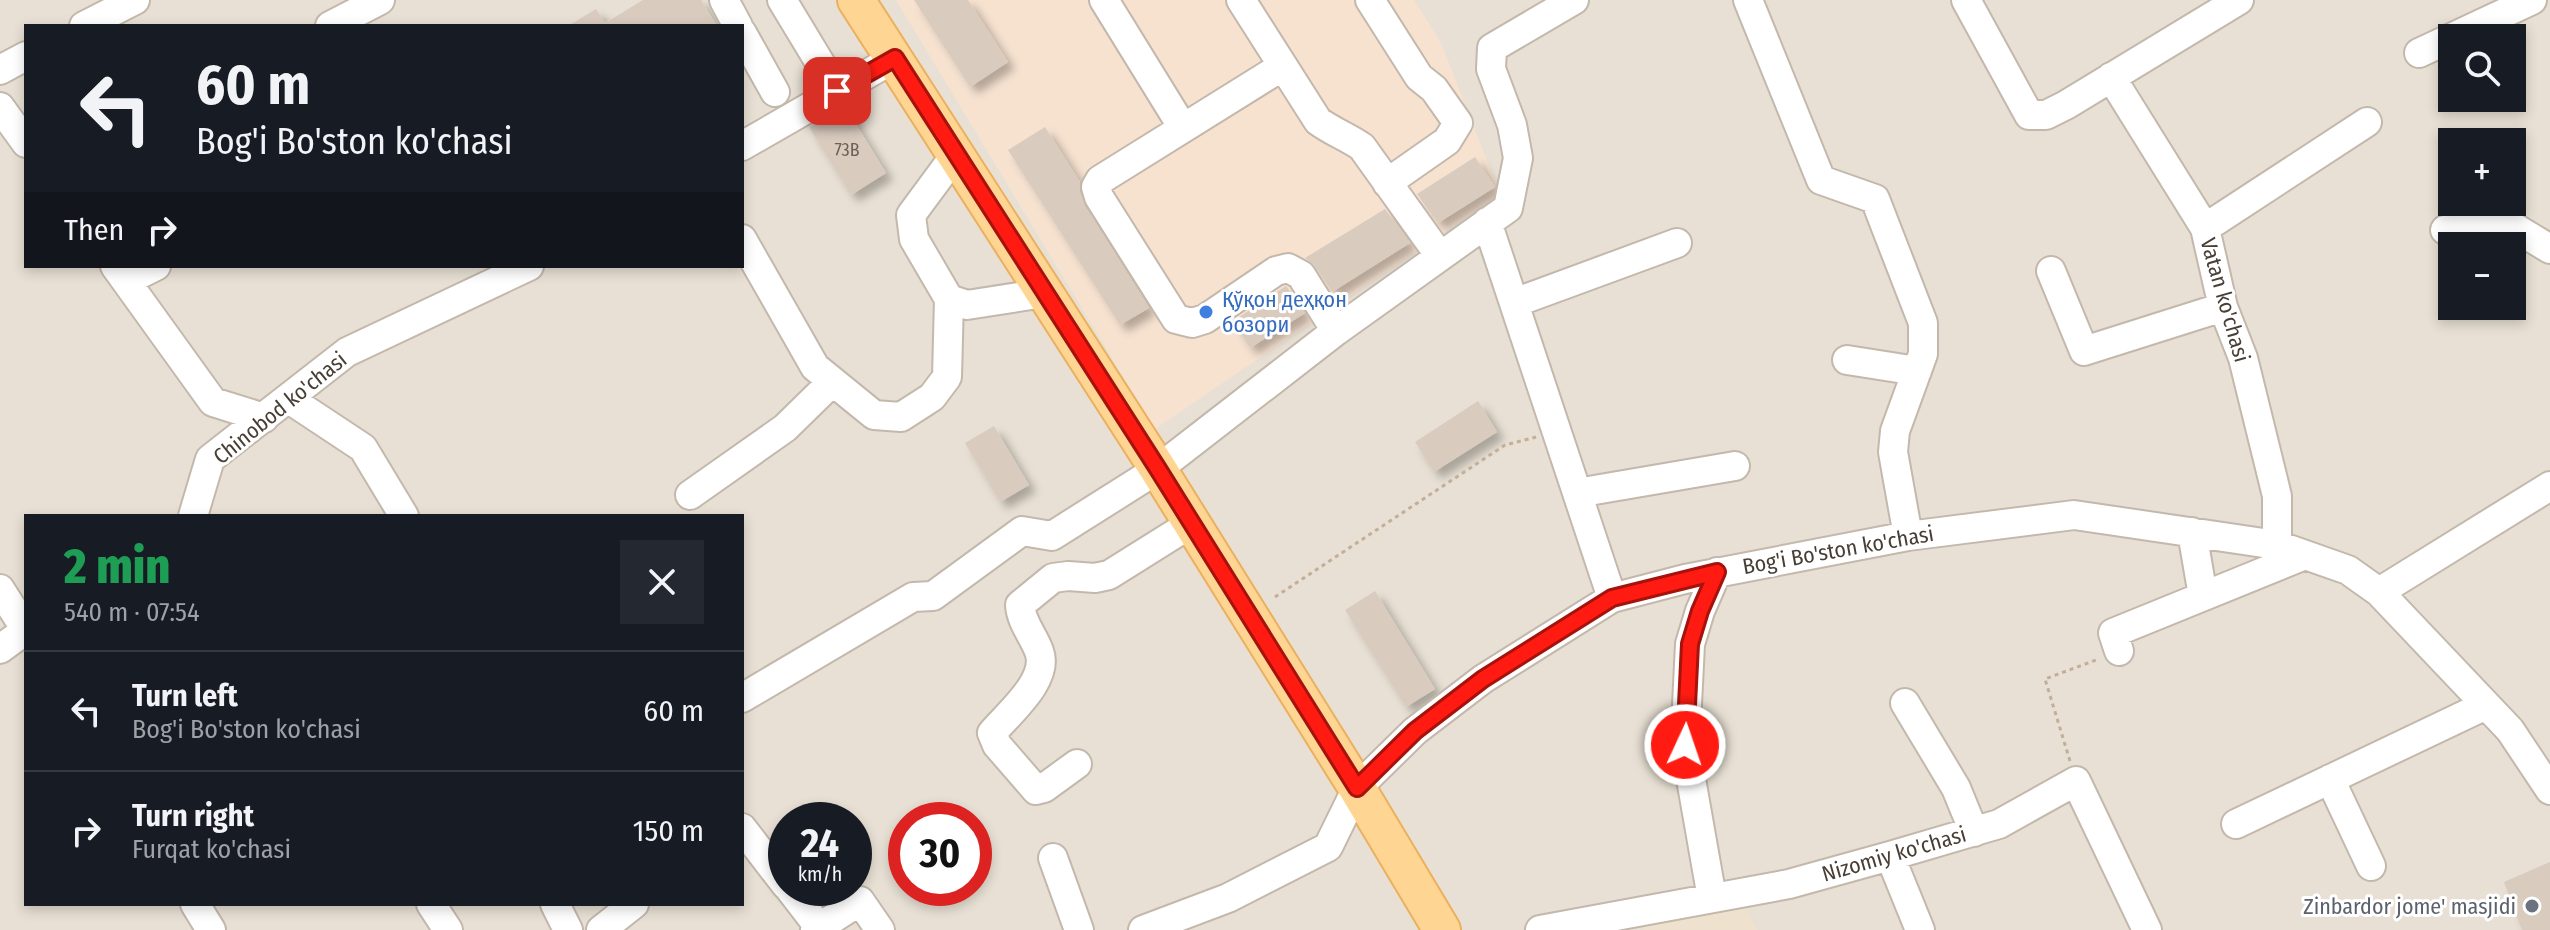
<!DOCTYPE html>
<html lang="en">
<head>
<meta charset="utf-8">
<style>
  body { margin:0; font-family:"Fira Sans Condensed",sans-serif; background:#242831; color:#f1f3f6; height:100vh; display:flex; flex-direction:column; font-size:30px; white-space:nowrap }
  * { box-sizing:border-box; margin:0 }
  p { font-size:26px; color:#9ea1a6 }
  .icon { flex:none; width:44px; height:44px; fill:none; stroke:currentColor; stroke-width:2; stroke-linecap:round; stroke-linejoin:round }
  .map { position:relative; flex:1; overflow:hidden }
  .side { position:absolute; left:24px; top:514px; width:720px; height:392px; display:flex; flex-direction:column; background:#171b24; border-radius:0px; box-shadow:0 4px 12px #0003 }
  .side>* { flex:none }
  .guide { position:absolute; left:24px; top:24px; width:720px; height:244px; border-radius:0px; box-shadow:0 4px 12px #0003; background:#171b24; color:#f1f3f6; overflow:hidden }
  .tools { position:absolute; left:2438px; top:24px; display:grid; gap:16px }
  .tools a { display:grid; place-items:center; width:88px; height:88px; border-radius:0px; background:#171b24; box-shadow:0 4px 12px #0003; font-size:40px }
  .speed { position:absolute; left:768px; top:802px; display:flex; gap:16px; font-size:40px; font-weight:700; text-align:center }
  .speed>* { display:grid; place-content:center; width:104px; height:104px; border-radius:50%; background:#171b24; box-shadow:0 4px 12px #0003; line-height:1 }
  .speed small { font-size:20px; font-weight:400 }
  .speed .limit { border:12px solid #d22; background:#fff; color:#111 }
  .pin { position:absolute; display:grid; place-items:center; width:68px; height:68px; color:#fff; margin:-34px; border-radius:16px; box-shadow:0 4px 12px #0006 }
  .me { position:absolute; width:88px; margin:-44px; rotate:3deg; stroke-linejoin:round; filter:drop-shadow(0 0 6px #0008) }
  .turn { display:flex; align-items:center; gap:28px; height:168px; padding:0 40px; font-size:36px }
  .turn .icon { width:104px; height:104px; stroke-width:2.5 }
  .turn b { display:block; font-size:56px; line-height:68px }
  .then { display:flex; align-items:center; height:76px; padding:0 40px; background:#0003; gap:16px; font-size:30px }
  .round { display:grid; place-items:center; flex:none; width:84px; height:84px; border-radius:0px; background:#242831 }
  .summary { display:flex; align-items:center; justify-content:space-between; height:136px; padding:0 40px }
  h1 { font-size:48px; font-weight:800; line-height:60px; color:#1e9e55 }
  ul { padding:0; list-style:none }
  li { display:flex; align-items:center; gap:24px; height:120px; padding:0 40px; border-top:2px solid #363941 }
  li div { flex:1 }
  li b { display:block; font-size:30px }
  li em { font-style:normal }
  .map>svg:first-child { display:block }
</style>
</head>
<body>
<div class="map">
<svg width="2550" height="930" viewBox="0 0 2550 930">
  <defs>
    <filter id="shadow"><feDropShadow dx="7" dy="7" stdDeviation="4" flood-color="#0004"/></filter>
  </defs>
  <rect width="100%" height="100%" fill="#f4eee6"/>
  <path fill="#e8e0d4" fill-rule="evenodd" d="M0 0H2550V930H0ZM26 26H742V266H26ZM2452 38H2512V98H2452ZM2452 142H2512V202H2452ZM2452 246H2512V306H2452ZM26 516H742V904H26ZM786 820H854V888H786ZM906 820H974V888H906Z"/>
  <path fill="#f7e2d0" d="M896 0H1414L1441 43 1500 194 1155 429Z"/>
  <path fill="#eee2cf" d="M1745 907 1757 930H1644L1643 924Z"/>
  <path fill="#d9cbbe" filter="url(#shadow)" d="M643 0H701L717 26H568L596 9 605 23Z
    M914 0H968L1008 62 970 87Z
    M845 106 886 173 851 195 809 127Z
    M1045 127 1080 182V191L1085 206 1149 308 1120 325 1008 150Z
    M1475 157 1495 187 1438 223 1417 194Z
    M1385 209 1410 243 1332 292 1315 266 1305 258Z
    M1286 286 1305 313 1250 348 1233 321Z
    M1478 401 1497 432 1434 472 1415 442Z
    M994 426 1029 485 1000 502 965 443Z
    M1375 591 1435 689 1406 707 1345 610Z
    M2550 862V930H2522L2504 882Z"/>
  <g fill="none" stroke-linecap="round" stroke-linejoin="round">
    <g stroke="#c3b8ab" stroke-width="32">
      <path id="minor" d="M724 0 738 26
        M782 0 837 91
        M1104 0 1183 128
        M1241 0 1318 121C1333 132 1348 137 1362 147L1440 256
        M1370 0 1419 77 1434 89 1458 123 1447 141 1387 183
        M1748 0 1821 180 1875 199 1923 323V354L1895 431 1893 452 1908 536
        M1966 0 2029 115H2046L2066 105 2239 0
        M84 26 135 0
        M330 26 380 0
        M742 33 775 92
        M2419 53 2532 0
        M1283 66 1100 180 1096 187 1099 197 1176 319 1192 323 1205 319 1276 271 1288 268 1301 275 1336 331
        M0 70 26 56
        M2111 77 2205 228 2223 307 2243 358 2277 496V545
        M0 107 26 143
        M742 146 895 58
        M956 154 911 215 914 239 949 299 967 305 1044 293
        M1487 222 1612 598
        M2205 228 2367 122
        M2445 230 2507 223 2550 249
        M742 239 815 367 874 415 901 417 932 397 947 377 949 299
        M115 266 213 402 264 418
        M2051 271 2084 351 2223 307
        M126 281 156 266
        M1514 303 1677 243
        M1847 360 1917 371
        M289 399 363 448 404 516
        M1577 493 1735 466
        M690 495 785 428 831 383
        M193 516 210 459 347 352 529 266
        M2192 532 2203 596
        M0 589 26 630
        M2379 592 2550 486
        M0 649 26 630
        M2119 651 2113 633 2305 555
        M742 698 913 597 933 596 1022 531 1052 536 1158 469 1336 331 1508 208 1518 158 1512 125 1491 69 1492 48 1574 0
        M1905 703 1956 788 1974 832
        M1077 764 1044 788 1036 790 997 745 992 733C1010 712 1050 679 1039 651 1033 635 1021 622 1020 605L1053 578 1068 576 1095 578 1109 575 1192 523
        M2330 779 2371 866
        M2236 824 2486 705
        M742 828 786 885
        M1890 856 1920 930
        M1053 858 1079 930
        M789 888 819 927
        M1712 898 1685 745 1690 644 1700 611 1717 572
        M195 904 211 930
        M431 904 448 930
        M555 904 568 930
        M601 930 634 904
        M815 930 860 901 880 930
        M1143 930 1228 898 1328 847 1357 788 1415 731 1483 679 1612 598 1685 579 1908 536 2074 515 2277 545 2348 570 2379 592 2510 730 2550 790
        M1540 930 1789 884 1890 856 1999 824 2076 781 2147 930"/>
    </g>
    <g stroke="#ebb05d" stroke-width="40">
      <path id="major" d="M856 0 1158 469 1357 788 1442 930"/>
    </g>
    <path stroke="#c3af98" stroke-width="3" stroke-dasharray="4 4" stroke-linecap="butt" d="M1275 597 1505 445 1536 437
      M2070 761 2045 679 2096 660"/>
    <use href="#minor" stroke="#fff" stroke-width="28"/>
    <use href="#major" stroke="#ffd594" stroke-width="36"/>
  </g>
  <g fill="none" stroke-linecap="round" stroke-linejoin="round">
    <g stroke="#a6120c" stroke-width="20">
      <path id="route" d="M837 91 895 58 1158 469 1357 788 1415 731 1483 679 1612 598 1717 572 1700 611 1690 644 1685 745"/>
    </g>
    <use href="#route" stroke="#ff1b12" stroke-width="14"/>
  </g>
  <circle fill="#3f7fe0" stroke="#fff" stroke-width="3" cx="1206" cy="312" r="8"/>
  <circle fill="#6b7280" stroke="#fff" stroke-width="3" cx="2532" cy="906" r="8"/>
  <g text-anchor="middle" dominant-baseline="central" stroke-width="6" stroke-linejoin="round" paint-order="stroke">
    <g font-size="18" fill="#6c6157">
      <text x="847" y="150">73B</text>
    </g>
    <g font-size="22" fill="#366cbe" stroke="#fff" text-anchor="start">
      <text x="1222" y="299">Қўқон деҳқон<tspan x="1222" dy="25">бозори</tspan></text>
    </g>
    <g font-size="22" fill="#473e35" stroke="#fff">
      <text transform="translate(2225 300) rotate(74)">Vatan ko'chasi</text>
      <text transform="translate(280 408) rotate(-39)">Chinobod ko'chasi</text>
      <text transform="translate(1838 550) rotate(-10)">Bog'i Bo'ston ko'chasi</text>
      <text transform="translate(1894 854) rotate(-16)">Nizomiy ko'chasi</text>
    </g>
    <g font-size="22" fill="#5b616d" stroke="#fff" text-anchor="end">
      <text x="2516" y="906">Zinbardor jome' masjidi</text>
    </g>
  </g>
</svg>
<div class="tools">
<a><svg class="icon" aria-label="search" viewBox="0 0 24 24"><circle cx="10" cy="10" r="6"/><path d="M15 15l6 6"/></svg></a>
<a>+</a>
<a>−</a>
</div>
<div class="speed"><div>24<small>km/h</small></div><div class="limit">30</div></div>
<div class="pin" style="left:837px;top:91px;background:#d93025"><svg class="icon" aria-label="arrive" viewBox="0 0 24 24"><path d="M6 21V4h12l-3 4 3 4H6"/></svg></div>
<svg class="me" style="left:1685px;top:745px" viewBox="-20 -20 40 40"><circle r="17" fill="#ff1b12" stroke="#fff" stroke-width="3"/><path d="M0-11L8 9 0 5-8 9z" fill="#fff"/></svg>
<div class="guide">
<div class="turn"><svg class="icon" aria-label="left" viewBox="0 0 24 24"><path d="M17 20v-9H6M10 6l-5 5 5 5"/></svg><div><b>60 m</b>Bog'i Bo'ston ko'chasi</div></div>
<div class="then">Then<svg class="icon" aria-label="right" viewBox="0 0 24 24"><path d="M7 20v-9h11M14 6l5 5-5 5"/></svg></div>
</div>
<section class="side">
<div class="summary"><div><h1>2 min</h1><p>540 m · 07:54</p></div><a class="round"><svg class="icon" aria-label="close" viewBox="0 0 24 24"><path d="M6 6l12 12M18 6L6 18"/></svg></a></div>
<ul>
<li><svg class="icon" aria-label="left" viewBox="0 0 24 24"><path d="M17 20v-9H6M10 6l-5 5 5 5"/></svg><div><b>Turn left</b><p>Bog'i Bo'ston ko'chasi</p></div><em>60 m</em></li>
<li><svg class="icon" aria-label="right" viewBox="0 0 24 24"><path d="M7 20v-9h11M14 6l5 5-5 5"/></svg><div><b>Turn right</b><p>Furqat ko'chasi</p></div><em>150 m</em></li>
</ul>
</section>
</div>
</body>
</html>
